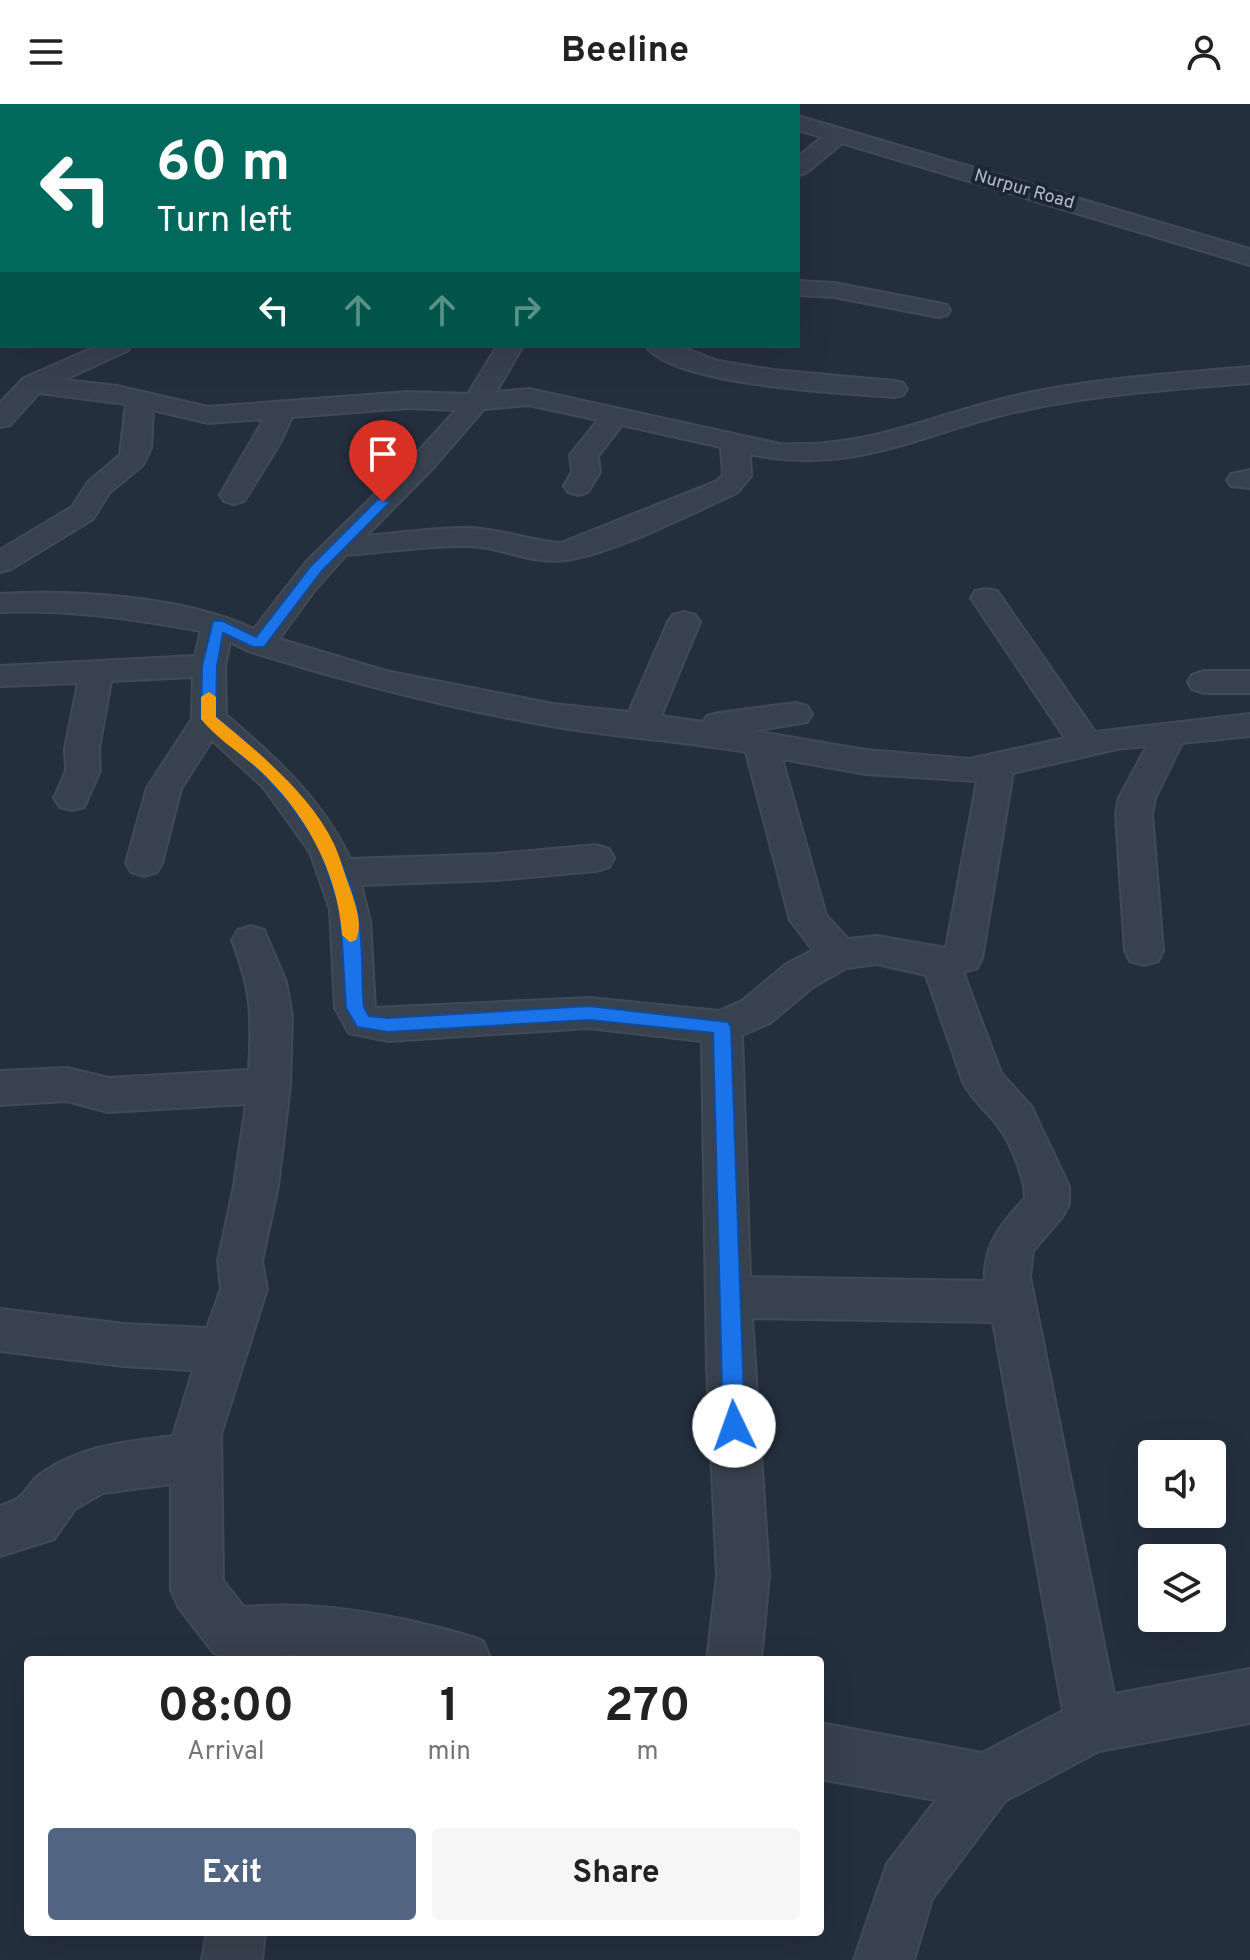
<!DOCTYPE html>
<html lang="en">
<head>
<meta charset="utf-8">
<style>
  body { margin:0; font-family:Overpass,sans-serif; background:#f6f6f6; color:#222; height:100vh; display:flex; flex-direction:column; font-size:30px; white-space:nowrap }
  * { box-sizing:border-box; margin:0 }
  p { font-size:26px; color:#767676 }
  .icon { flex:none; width:44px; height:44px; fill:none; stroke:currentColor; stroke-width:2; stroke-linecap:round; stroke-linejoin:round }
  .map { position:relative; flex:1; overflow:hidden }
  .sheet { position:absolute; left:24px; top:1552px; width:800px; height:280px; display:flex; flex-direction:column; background:#fff; border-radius:8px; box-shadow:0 8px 32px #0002 }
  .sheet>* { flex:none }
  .hud { position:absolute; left:0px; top:0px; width:800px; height:244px; box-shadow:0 8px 32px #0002; background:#00695c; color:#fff; overflow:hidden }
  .tools { position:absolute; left:1138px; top:1336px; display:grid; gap:16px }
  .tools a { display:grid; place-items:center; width:88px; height:88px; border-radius:8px; background:#fff; box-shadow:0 8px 32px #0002; font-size:40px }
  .pin { position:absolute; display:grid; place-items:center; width:68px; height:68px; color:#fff; margin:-82px -34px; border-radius:50% 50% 50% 0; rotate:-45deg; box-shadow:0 0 8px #0007 }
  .pin .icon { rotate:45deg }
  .me { position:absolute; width:88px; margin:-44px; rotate:357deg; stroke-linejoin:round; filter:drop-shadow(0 0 6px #0008) }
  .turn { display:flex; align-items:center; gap:28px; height:168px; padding:0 24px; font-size:36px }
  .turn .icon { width:104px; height:104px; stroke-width:2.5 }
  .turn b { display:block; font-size:56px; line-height:68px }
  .lanes { display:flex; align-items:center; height:76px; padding:0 24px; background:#0003; justify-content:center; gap:40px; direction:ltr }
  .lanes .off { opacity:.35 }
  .eta { display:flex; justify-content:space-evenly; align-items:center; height:136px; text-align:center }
  .eta b { font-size:48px; font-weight:700; line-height:56px }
  .primary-button { display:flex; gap:16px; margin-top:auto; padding:16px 24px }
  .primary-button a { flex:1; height:92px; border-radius:8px; background:#516482; color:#fff; font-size:32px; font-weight:700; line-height:92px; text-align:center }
  .primary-button a+a { background:#f6f6f6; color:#222 }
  header { display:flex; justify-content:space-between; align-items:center; height:104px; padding:0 24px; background:#fff; font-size:36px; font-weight:700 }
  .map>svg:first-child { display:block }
</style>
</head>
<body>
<header><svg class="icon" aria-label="menu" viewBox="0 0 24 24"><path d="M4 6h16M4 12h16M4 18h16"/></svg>Beeline<svg class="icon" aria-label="person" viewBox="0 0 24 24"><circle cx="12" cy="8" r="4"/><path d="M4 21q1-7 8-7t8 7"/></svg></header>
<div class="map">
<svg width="1250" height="1856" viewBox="0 0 1250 1856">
  <rect width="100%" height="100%" fill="#242f3e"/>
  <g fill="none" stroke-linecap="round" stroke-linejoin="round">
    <g stroke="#414a57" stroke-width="4">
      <path id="minor" d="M25 0H61L62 2H26Z
        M838 25 849 31 846 36 806 69 798 71V53L830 26Z
        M0 72H2V86H0Z
        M0 143H2V157H0Z
        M798 177 834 179 938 199 947 201 950 206 947 211 938 213 834 193 798 191Z
        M97 242H131L127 247 64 276 117 282 208 303 407 288 468 290 497 242H523L496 288 529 285 780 340C873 344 932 310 1019 291 1095 274 1173 270 1250 263V279C1175 285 1099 290 1024 306 924 327 857 373 750 350L751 372 737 389C689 410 616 449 566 456 533 461 502 443 469 442 429 441 387 448 346 451L313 488 279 535 386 567 553 600 629 608 668 518 673 511 684 508 695 511 700 518 661 612 703 618 707 612 719 609 795 599 807 602 812 610 807 618 753 627 866 646 970 655 1065 634 971 494 975 487 986 485 997 487 1095 628 1250 610V632L1182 639 1155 694 1152 710 1163 847 1158 857 1144 861 1130 857 1125 847 1116 710 1119 694 1147 642 1117 645 1013 669 982 854 977 864 963 868 1001 969 1031 1002 1069 1082V1100L1062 1113 1033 1147 1030 1173 1114 1590 1250 1565V1619L1099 1647 1005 1697 932 1795 914 1856H854L887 1760 936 1696 820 1675V1619L982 1649 1063 1607 993 1218 752 1214 769 1472 761 1556H707L717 1472 707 1262 702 937 589 924 388 937 349 929 335 904 330 805 310 748 264 684 212 636 181 685 162 759 157 768 144 772 131 768 126 759 147 684 192 615 193 573 111 577 99 645 100 667 84 703 72 706 60 703 54 694 66 667 65 645 78 579 0 582V562L195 552 201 527C134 515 68 505 0 508V490C76 486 185 492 254 525L307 457 413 353 456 306 407 304 292 313 280 339 248 391 244 397 234 400 224 397 220 391 264 315 208 319 153 306 151 344 143 361 109 389 93 415 11 465 0 468V446L72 403 88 378 120 351 126 300 39 289 10 321 0 323V299L24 274ZM529 301 598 316 570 351 572 368 564 382 568 388 578 391 588 388 600 368 598 352 622 321 721 343 723 371 717 377 561 439C529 437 500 424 467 424 434 424 399 429 366 432L433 364 484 305ZM230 538 248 547C348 578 448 604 551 622 616 633 681 637 746 648L790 816 813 846 785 861 742 897 719 907 589 894 375 904 370 817 361 781 496 776 596 767 609 763 614 754 609 745 596 741 496 750 350 755C323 696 274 652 226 611L225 562ZM782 655 866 670 977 677 946 844 877 832 848 835 826 811ZM877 860 926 871 963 978C972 996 987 1007 999 1023 1011 1040 1025 1073 1025 1094 1002 1119 983 1140 985 1177L750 1173 742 931 770 919 813 883 846 864Z
        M646 242H679L718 257 773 266 894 277 903 279 907 285 903 291 894 293C845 289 674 282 646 242Z
        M1250 366V384L1231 382 1227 376 1231 370Z
        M1204 567H1250V589H1204L1192 585 1188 578 1192 571Z
        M251 822 264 826 286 878 292 912 290 982 278 1082 262 1157 267 1185 221 1330 223 1477 244 1503C303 1498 354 1505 411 1517 435 1523 460 1528 483 1537L491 1556H347L291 1551 232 1556 214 1549 179 1504 171 1486V1380L103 1389 75 1405 54 1435 0 1452V1402C31 1393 21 1384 42 1369 82 1341 126 1338 173 1332L193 1266 124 1262 0 1247V1205L124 1220 207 1224 221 1185 218 1157 234 1082 246 1000 108 1008 67 997 0 1001V967L67 964 109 974 249 966C252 910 252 889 232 836L238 826Z
        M207 1828H265L262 1856H202Z"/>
    </g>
    <g stroke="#414a57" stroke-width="4">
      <path id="tertiary" d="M721 0H749L750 2H722Z
        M798 12 1250 145V161L798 26Z"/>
    </g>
    <use href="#minor" fill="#38414e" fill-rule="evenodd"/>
    <use href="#tertiary" fill="#38414e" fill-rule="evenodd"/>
  </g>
  <path fill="#1a73e8" stroke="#114b97" stroke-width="2" d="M378 395 390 398 321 468 264 543H253L223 529 217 562 216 613C279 666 337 721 357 804 364 835 361 872 364 903L369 912 388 914 589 902 728 918 731 923 745 1322 741 1330 734 1333 726 1330 723 1322 713 929 589 916 388 928 357 923 346 904 340 806 318 741 288 698 260 667 201 615 202 562 213 517H223L256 533 311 462Z"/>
  <path fill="#f59e0b" d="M209 588 216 593V613C257 647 311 691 334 740 341 755 345 772 351 787 356 802 363 821 356 836L350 838 342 831C338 768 304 706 257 664 239 648 216 634 201 615V593Z"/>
  <g text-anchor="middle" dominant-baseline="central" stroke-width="8" stroke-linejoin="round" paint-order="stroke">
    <g font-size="18" fill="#b4bcc9" stroke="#1d2633">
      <text transform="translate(1024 86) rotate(16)">Nurpur Road</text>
    </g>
  </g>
</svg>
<div class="tools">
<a><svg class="icon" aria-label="sound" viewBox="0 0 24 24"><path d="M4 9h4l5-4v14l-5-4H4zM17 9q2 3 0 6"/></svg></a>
<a><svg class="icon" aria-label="layers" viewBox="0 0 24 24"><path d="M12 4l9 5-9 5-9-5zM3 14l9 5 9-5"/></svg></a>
</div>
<div class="pin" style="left:383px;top:398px;background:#d93025"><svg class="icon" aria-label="arrive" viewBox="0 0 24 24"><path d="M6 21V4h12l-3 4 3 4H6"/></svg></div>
<svg class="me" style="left:734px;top:1322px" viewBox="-20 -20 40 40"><circle r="19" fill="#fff"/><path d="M0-13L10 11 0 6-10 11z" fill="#1a73e8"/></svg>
<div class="hud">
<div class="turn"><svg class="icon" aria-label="left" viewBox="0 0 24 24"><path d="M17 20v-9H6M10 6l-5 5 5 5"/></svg><div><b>60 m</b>Turn left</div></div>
<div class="lanes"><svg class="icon" aria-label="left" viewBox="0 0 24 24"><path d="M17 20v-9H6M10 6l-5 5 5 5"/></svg><svg class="icon off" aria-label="ahead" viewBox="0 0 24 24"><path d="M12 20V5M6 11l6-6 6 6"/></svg><svg class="icon off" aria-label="ahead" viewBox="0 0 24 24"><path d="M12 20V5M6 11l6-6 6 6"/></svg><svg class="icon off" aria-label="right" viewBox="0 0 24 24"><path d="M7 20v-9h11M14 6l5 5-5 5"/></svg></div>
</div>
<section class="sheet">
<div class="eta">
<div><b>08:00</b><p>Arrival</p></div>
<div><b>1</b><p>min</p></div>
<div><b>270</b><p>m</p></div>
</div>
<div class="primary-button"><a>Exit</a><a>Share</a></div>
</section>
</div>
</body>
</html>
